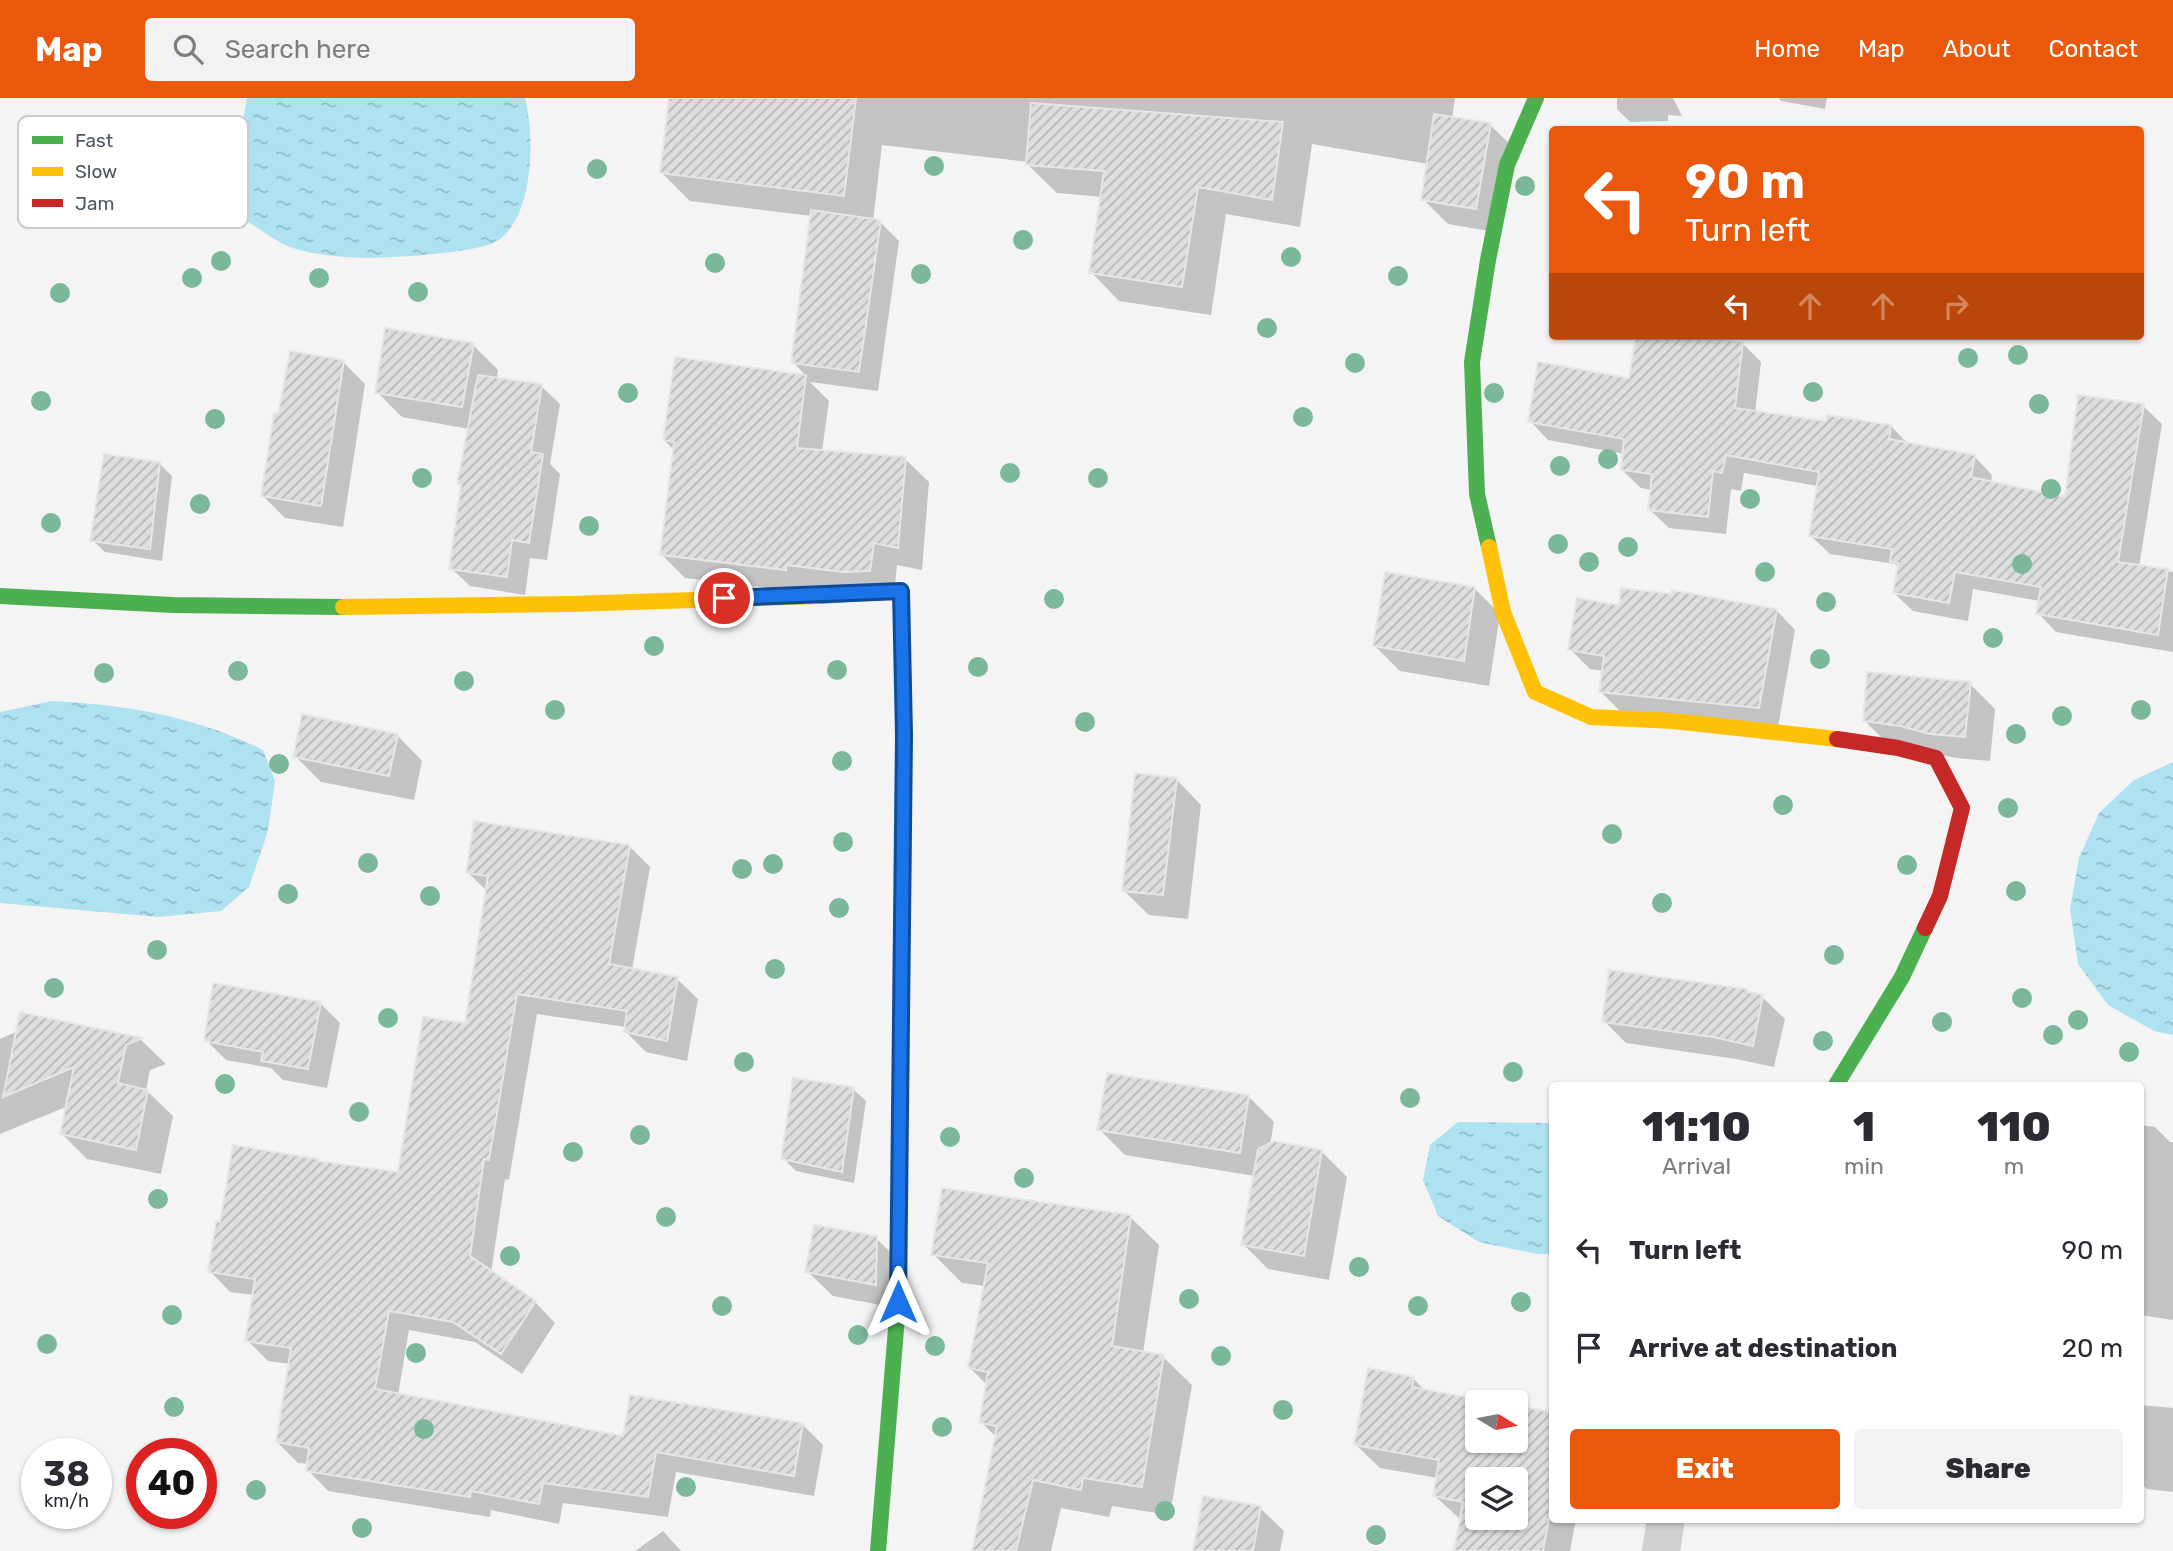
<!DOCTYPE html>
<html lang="en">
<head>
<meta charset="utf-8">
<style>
  body { margin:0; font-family:Rubik,sans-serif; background:#f2f2f3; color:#2b2b33; height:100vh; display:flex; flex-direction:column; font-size:26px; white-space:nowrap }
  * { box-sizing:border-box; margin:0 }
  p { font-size:23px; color:#7c7c81 }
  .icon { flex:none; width:38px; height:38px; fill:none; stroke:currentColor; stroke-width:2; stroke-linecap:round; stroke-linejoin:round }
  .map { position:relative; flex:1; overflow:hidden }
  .side { position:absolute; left:1549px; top:984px; width:595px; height:441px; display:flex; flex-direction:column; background:#fff; border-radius:7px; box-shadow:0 2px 5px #0004 }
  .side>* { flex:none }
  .banner { position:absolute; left:1549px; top:28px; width:595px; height:214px; border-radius:7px; box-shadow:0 2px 5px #0004; background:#ea580c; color:#fff; overflow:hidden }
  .needle { width:46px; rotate:100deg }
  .controls { position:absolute; left:1465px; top:1292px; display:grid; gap:14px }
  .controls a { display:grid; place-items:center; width:63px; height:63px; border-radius:7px; background:#fff; box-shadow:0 2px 5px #0004; font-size:35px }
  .speed { position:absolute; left:21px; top:1340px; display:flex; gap:14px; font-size:35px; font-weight:700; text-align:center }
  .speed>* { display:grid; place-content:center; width:91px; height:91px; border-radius:50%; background:#fff; box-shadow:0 2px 5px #0004; line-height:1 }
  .speed small { font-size:18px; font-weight:400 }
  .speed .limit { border:10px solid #d22; background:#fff; color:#111 }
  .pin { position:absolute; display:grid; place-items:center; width:60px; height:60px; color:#fff; margin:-30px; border:4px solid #fff; border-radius:50%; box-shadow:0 2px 7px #0007 }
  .me { position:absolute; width:77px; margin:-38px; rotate:0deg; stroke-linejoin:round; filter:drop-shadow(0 0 5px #0008) }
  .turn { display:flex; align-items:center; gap:24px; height:147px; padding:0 21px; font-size:32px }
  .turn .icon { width:91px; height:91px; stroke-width:2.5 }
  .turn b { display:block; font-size:49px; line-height:60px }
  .lanes { display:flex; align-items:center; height:66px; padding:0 21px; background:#0003; justify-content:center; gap:35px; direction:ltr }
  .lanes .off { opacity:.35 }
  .eta { display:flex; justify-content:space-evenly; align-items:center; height:119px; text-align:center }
  .eta b { font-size:42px; font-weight:800; line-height:49px }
  .cta { display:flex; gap:14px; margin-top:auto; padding:14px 21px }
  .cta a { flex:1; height:80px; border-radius:7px; background:#ea580c; color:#fff; font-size:28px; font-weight:800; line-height:80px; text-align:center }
  .cta a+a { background:#f2f2f3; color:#2b2b33 }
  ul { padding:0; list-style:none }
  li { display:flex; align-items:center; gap:21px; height:98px; padding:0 21px }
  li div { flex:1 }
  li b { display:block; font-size:26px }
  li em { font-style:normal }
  header { display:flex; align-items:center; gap:42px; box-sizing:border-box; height:98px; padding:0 35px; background:#ea580c; color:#fff }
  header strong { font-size:33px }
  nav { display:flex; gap:38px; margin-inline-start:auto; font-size:24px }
  .search { width:490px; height:63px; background:#f2f2f3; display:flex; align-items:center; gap:18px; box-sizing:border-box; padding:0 24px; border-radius:7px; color:#7c7c81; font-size:26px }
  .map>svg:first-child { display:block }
</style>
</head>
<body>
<header>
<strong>Map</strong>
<div class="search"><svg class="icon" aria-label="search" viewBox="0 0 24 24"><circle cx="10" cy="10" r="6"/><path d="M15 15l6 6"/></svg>Search here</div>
<nav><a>Home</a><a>Map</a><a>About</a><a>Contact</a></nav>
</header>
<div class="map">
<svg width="2173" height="1453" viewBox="0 0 2173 1453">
  <defs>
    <pattern id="water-ripples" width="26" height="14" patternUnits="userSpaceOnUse" patternTransform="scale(1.75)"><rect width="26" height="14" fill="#aee2f0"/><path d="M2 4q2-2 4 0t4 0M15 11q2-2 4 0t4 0" fill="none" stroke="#90bac6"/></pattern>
    <pattern id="building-hatch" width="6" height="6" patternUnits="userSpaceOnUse" patternTransform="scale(1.75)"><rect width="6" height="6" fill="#ddddde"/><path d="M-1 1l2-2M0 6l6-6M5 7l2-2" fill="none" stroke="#b5b6b7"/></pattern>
  </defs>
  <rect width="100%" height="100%" fill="#f4f4f4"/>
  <path fill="url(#water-ripples)" d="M247 0H525C535 38 534 116 499 142 480 156 372 162 346 159 329 158 308 155 293 150 277 145 261 131 246 123L237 57Z
    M52 603C128 607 194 618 263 652L275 683 268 733 249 789 221 813 159 819 0 805V614Z
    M2173 664V937L2154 933 2108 907 2078 866 2070 811 2079 760 2099 715 2134 682Z
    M1458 1024 1552 1025V1156H1537L1479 1144 1438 1118 1423 1082 1430 1047Z"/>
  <path fill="#0003" fill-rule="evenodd" d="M671 0H1455L1452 21 1490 27 1516 52 1501 135 1448 126 1423 101 1428 66 1312 46 1300 129 1226 116 1211 217 1119 203 1091 174 1102 99 1057 95 1028 67V64L882 47 873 123 880 124 899 143 878 293 810 284 829 303 822 353 905 361 929 384 922 472 897 467 894 496 809 495 685 480 661 456 674 352 664 342 676 261 807 279 793 264 811 118 690 103 662 75Z
    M1617 0H1673L1682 18 1668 17V23L1630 24 1617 11Z
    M1779 0H1827L1825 11 1781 3Z
    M1638 238H1678L1742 245 1761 264 1755 315 1828 325 1891 328 1909 347 1974 358 1992 377 1991 385 2067 401 2143 308 2162 326 2139 469 2173 474V554L2056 534 2038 515 2040 503 1973 491 1968 523 1913 513 1894 495 1899 470 1895 466 1830 456 1811 438 1818 388 1744 375 1741 393 1731 391 1726 436 1669 430 1650 412 1652 392 1641 390 1622 372 1624 356 1548 342 1530 323 1631 283Z
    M473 247 498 272 497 281 541 288 560 306 550 366 560 376 547 462 530 460 525 497 470 488 451 470 463 390 459 385 469 331 402 319 377 294Z
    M343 264 365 286 343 429 285 420 263 398 280 318Z
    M159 365 172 378 162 463 105 454 92 442Z
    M1474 490 1500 516 1489 588 1400 573 1375 548Z
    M1673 498 1776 512 1795 532 1778 629 1620 613 1601 594 1604 573 1590 571 1570 551 1621 508Z
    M1970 586 1995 611 1990 663 1957 660 1890 648 1864 622Z
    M397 637 422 663 414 702 321 684 295 658Z
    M1176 681 1201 707 1188 821 1149 817 1123 792Z
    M629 748 650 769 632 872 677 881 698 901 687 963 646 954 625 933 626 929 537 916 509 1082 505 1081 491 1175 535 1204 555 1225 522 1276 475 1244 409 1232 398 1297 624 1340 802 1326 823 1347 814 1398 676 1374 668 1419 563 1405 559 1426 491 1412 490 1419 328 1393 308 1372V1366L298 1365 277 1344 290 1266 268 1263 247 1242 254 1197 230 1194 210 1173 222 1126 320 1065 400 1076 467 927 488 794 468 775Z
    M1747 892 1750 896 1762 899 1785 921 1774 969 1736 961 1626 945 1604 923Z
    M320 905 340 925 327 990 283 982 271 970 226 962 206 942Z
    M21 916 141 942 166 966 150 972 146 992 173 1018 161 1076 87 1061 61 1035 68 1008 0 1036V941L18 933Z
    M853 991 866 1003 854 1085 796 1073 783 1060Z
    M1249 999 1274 1024 1270 1047 1321 1053 1347 1079 1329 1182 1268 1171 1243 1146 1255 1078 1125 1057 1099 1031Z
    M2140 1027 2155 1029 2170 1044H2173V1222L2140 1217Z
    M1130 1119 1159 1147 1143 1255 1163 1259 1192 1287 1170 1417 1112 1408 1109 1419 1061 1410 1051 1453H974L997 1340 981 1324 987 1287 970 1270 985 1188 962 1185 933 1156Z
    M876 1140 901 1165V1211L833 1198 807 1173Z
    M1413 1280 1426 1294 1477 1304V1342H1516V1309L1522 1311 1540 1360 1552 1362V1421H1576L1570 1453H1456L1461 1422 1435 1398 1438 1380 1380 1370 1356 1347ZM1477 1381H1516V1419H1477Z
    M2140 1307 2173 1310V1394L2147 1391 2140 1384Z
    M1260 1410 1284 1433 1280 1453H1195Z
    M663 1433 681 1453H635Z"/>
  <path fill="url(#building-hatch)" stroke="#e5e6e7" stroke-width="2" fill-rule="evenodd" d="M669 0H856L844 98 660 75Z
    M1031 5 1283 24 1272 102 1198 89 1182 189 1089 175 1104 73 1026 67Z
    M1434 16 1491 25 1476 111 1421 102Z
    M811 112 881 122 859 274 791 265Z
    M385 230 474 245 462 309 375 295Z
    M1636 238H1693L1743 244 1735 310 1826 323 1827 317 1891 327 1889 341 1975 357 1971 379 2065 399 2078 297 2144 306 2118 464 2168 471 2158 537 2036 516 2041 489 1955 474 1949 505 1893 495 1898 465 1890 464 1892 451 1809 438 1819 374 1726 357 1722 375 1713 373 1708 419 1648 412 1652 376 1621 372 1624 341 1528 324 1538 264 1629 280Z
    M290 253 344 262 321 408 261 398 274 315 278 316Z
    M675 259 806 277 797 350 906 359 898 450 874 445 870 473 843 474 786 467V472L660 457 674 344 663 342Z
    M478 277 542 286 531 354 543 356 529 445 512 442 507 479 449 471 461 387 457 386Z
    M104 356 160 364 150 451 90 443Z
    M1385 474 1475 489 1464 563 1373 548Z
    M1621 490 1672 496V492L1777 511 1759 610 1599 594 1604 558 1568 552 1577 500 1619 507Z
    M1867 574 1971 584 1965 639 1930 636 1901 628 1863 623Z
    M302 616 398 636 389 678 293 659Z
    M1135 675 1177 680 1163 797 1122 793Z
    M474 723 630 747 609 866 678 879 667 943 624 934 627 913 517 896 489 1062 484 1061 470 1158 536 1203 501 1256 453 1224 389 1213 375 1291 623 1338 630 1297 803 1325 794 1378 656 1354 648 1399 543 1385 539 1406 471 1393 470 1399 306 1373 309 1350 276 1344 291 1250 245 1243 255 1181 208 1174 216 1123 220 1124 233 1047 318 1061V1063L398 1074 423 919 465 925 488 778 466 775Z
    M1609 872 1747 891V894L1763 897 1753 948 1713 939 1602 924Z
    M213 885 321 904 308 971 261 963 263 954 204 943Z
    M20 914 142 940 126 947 118 985 148 992 136 1052 60 1036 74 969 3 999Z
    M1107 975 1249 997 1240 1055 1097 1032Z
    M793 980 854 989 842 1074 781 1061Z
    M1274 1043 1322 1052 1304 1158 1241 1147 1258 1051Z
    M942 1090 1131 1117 1112 1248 1164 1257 1142 1389 1083 1380 1081 1392 1033 1382 1016 1453H972L997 1328 979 1325 988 1274 968 1270 988 1165 931 1157Z
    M814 1127 877 1138 876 1187 805 1174Z
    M1368 1270 1414 1279 1412 1289 1493 1304H1477V1342H1516V1308L1552 1314V1403L1543 1453H1454L1463 1404 1433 1398 1439 1362 1354 1347ZM1477 1381H1516V1419H1477Z
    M1203 1398 1261 1408 1253 1453H1193Z"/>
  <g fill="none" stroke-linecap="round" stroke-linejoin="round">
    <path stroke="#ced0d2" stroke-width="38" d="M1661 1453 1666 1421"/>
    <path stroke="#4caf50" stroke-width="16" d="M1489 449 1477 396 1472 264 1488 162 1507 67 1536 0
      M0 498 173 507 343 509
      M818 498 901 493 904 637 901 909
      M1836 987 1902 879 1925 830
      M878 1453 898 1206"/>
    <path stroke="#ffc107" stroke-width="16" d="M1489 449 1503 514 1535 594 1591 619 1673 623 1837 641
      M343 509 571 506 818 498"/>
    <path stroke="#c62828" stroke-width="16" d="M1837 641 1898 650 1936 660 1962 710 1940 798 1925 830
      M898 1206 901 909"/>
  </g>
  <g fill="#7ab899">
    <circle cx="934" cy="68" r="10"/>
    <circle cx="597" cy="71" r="10"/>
    <circle cx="1525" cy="88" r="10"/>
    <circle cx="1023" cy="142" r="10"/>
    <circle cx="1291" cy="159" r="10"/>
    <circle cx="221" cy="163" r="10"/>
    <circle cx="715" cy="165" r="10"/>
    <circle cx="921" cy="176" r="10"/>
    <circle cx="1398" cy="178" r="10"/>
    <circle cx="192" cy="180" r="10"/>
    <circle cx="319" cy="180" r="10"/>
    <circle cx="418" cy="194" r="10"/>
    <circle cx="60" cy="195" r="10"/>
    <circle cx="1267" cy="230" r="10"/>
    <circle cx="2018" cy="257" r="10"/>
    <circle cx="1968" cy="260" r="10"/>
    <circle cx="1355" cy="265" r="10"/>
    <circle cx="1813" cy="294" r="10"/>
    <circle cx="628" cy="295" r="10"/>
    <circle cx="1494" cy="295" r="10"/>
    <circle cx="41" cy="303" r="10"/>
    <circle cx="2039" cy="306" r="10"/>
    <circle cx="1303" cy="319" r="10"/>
    <circle cx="215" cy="321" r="10"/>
    <circle cx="1608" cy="361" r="10"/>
    <circle cx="1560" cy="368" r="10"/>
    <circle cx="1010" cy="375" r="10"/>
    <circle cx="422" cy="380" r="10"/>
    <circle cx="1098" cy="380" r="10"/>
    <circle cx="2051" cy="391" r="10"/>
    <circle cx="1750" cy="401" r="10"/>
    <circle cx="200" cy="406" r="10"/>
    <circle cx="51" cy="425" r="10"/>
    <circle cx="589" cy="428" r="10"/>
    <circle cx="1558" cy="446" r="10"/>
    <circle cx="1628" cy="449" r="10"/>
    <circle cx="1589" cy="464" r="10"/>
    <circle cx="2022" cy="466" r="10"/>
    <circle cx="1765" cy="474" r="10"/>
    <circle cx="1054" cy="501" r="10"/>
    <circle cx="1826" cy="504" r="10"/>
    <circle cx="1993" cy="540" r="10"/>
    <circle cx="654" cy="548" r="10"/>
    <circle cx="1820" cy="561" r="10"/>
    <circle cx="978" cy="569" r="10"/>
    <circle cx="837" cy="572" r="10"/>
    <circle cx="238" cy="573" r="10"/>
    <circle cx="104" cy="575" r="10"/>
    <circle cx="464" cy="583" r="10"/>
    <circle cx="555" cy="612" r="10"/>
    <circle cx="2141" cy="612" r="10"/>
    <circle cx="2062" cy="618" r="10"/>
    <circle cx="1085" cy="624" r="10"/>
    <circle cx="2016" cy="636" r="10"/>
    <circle cx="842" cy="663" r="10"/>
    <circle cx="279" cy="666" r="10"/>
    <circle cx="1783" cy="707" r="10"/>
    <circle cx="2008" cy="710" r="10"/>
    <circle cx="1612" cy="736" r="10"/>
    <circle cx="843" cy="744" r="10"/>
    <circle cx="368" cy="765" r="10"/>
    <circle cx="773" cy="766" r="10"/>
    <circle cx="1907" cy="767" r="10"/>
    <circle cx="742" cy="771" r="10"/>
    <circle cx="2016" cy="793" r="10"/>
    <circle cx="288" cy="796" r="10"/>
    <circle cx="430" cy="798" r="10"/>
    <circle cx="1662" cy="805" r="10"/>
    <circle cx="839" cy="810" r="10"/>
    <circle cx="157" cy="852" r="10"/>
    <circle cx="1834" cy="857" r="10"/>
    <circle cx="775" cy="871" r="10"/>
    <circle cx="54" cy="890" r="10"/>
    <circle cx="2022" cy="900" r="10"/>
    <circle cx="388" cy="920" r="10"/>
    <circle cx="2078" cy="922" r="10"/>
    <circle cx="1942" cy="924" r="10"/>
    <circle cx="2053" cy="937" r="10"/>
    <circle cx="1823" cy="943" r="10"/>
    <circle cx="2129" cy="954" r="10"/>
    <circle cx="744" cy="964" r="10"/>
    <circle cx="1513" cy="974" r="10"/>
    <circle cx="225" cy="986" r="10"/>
    <circle cx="1410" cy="1000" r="10"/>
    <circle cx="359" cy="1014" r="10"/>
    <circle cx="640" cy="1037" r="10"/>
    <circle cx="950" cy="1039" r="10"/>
    <circle cx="573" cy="1054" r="10"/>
    <circle cx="1024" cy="1080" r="10"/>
    <circle cx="158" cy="1101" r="10"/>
    <circle cx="666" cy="1119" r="10"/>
    <circle cx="510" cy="1158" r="10"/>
    <circle cx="1359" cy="1169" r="10"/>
    <circle cx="1189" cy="1201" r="10"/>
    <circle cx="1521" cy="1204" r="10"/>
    <circle cx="722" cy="1208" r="10"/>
    <circle cx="1418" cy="1208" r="10"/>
    <circle cx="172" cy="1217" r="10"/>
    <circle cx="858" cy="1237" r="10"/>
    <circle cx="47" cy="1246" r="10"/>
    <circle cx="935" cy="1248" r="10"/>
    <circle cx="416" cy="1255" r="10"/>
    <circle cx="1221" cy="1258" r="10"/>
    <circle cx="174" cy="1309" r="10"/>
    <circle cx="1283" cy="1312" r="10"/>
    <circle cx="942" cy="1329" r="10"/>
    <circle cx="424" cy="1331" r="10"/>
    <circle cx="686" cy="1389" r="10"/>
    <circle cx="256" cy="1392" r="10"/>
    <circle cx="1165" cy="1413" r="10"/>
    <circle cx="362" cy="1430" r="10"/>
    <circle cx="1376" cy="1437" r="10"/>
  </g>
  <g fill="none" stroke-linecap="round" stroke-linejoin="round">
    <g stroke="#114b97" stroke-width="18">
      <path id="route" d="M724 500 901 493 904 637 898 1204"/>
    </g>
    <use href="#route" stroke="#1a73e8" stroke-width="12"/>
  </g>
  <rect x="18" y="18" width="230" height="112" rx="10" fill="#fff" stroke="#c9ccd0" stroke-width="2"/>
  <rect x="32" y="38" width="31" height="8" fill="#4caf50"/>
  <rect x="32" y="69" width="31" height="9" fill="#ffc107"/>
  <rect x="32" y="101" width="31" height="8" fill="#c62828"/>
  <g font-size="19" fill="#4a5661">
    <text x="75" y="49">Fast</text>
    <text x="75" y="80">Slow</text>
    <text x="75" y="112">Jam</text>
  </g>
</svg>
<div class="controls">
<a><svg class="needle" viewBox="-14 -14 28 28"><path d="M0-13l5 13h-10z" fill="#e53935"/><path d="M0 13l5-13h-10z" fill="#7c7c81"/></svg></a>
<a><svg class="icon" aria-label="layers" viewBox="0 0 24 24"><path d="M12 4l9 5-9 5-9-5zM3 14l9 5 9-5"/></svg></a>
</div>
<div class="speed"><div>38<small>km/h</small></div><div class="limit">40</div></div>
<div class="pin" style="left:724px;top:500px;background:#d93025"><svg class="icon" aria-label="arrive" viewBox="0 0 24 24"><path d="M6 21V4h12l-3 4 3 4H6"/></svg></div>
<svg class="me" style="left:898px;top:1204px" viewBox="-20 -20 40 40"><path d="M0-17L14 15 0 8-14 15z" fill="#1a73e8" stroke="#fff" stroke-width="4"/></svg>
<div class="banner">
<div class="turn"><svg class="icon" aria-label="left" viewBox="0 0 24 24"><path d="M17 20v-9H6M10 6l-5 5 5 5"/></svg><div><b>90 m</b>Turn left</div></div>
<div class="lanes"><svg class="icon" aria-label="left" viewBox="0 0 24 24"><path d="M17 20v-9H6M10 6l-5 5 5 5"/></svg><svg class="icon off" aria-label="ahead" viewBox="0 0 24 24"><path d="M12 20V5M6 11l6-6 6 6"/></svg><svg class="icon off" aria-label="ahead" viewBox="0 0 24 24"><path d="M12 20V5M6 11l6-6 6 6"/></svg><svg class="icon off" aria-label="right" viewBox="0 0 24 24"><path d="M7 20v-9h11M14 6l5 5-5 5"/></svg></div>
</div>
<section class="side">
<div class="eta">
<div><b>11:10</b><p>Arrival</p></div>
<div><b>1</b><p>min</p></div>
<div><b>110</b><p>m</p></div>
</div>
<ul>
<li><svg class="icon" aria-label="left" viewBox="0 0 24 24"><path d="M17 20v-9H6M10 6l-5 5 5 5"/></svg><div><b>Turn left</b></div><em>90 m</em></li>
<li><svg class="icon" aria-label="arrive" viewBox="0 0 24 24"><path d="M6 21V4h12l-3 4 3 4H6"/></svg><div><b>Arrive at destination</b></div><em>20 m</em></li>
</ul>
<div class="cta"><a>Exit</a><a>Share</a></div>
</section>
</div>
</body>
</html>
